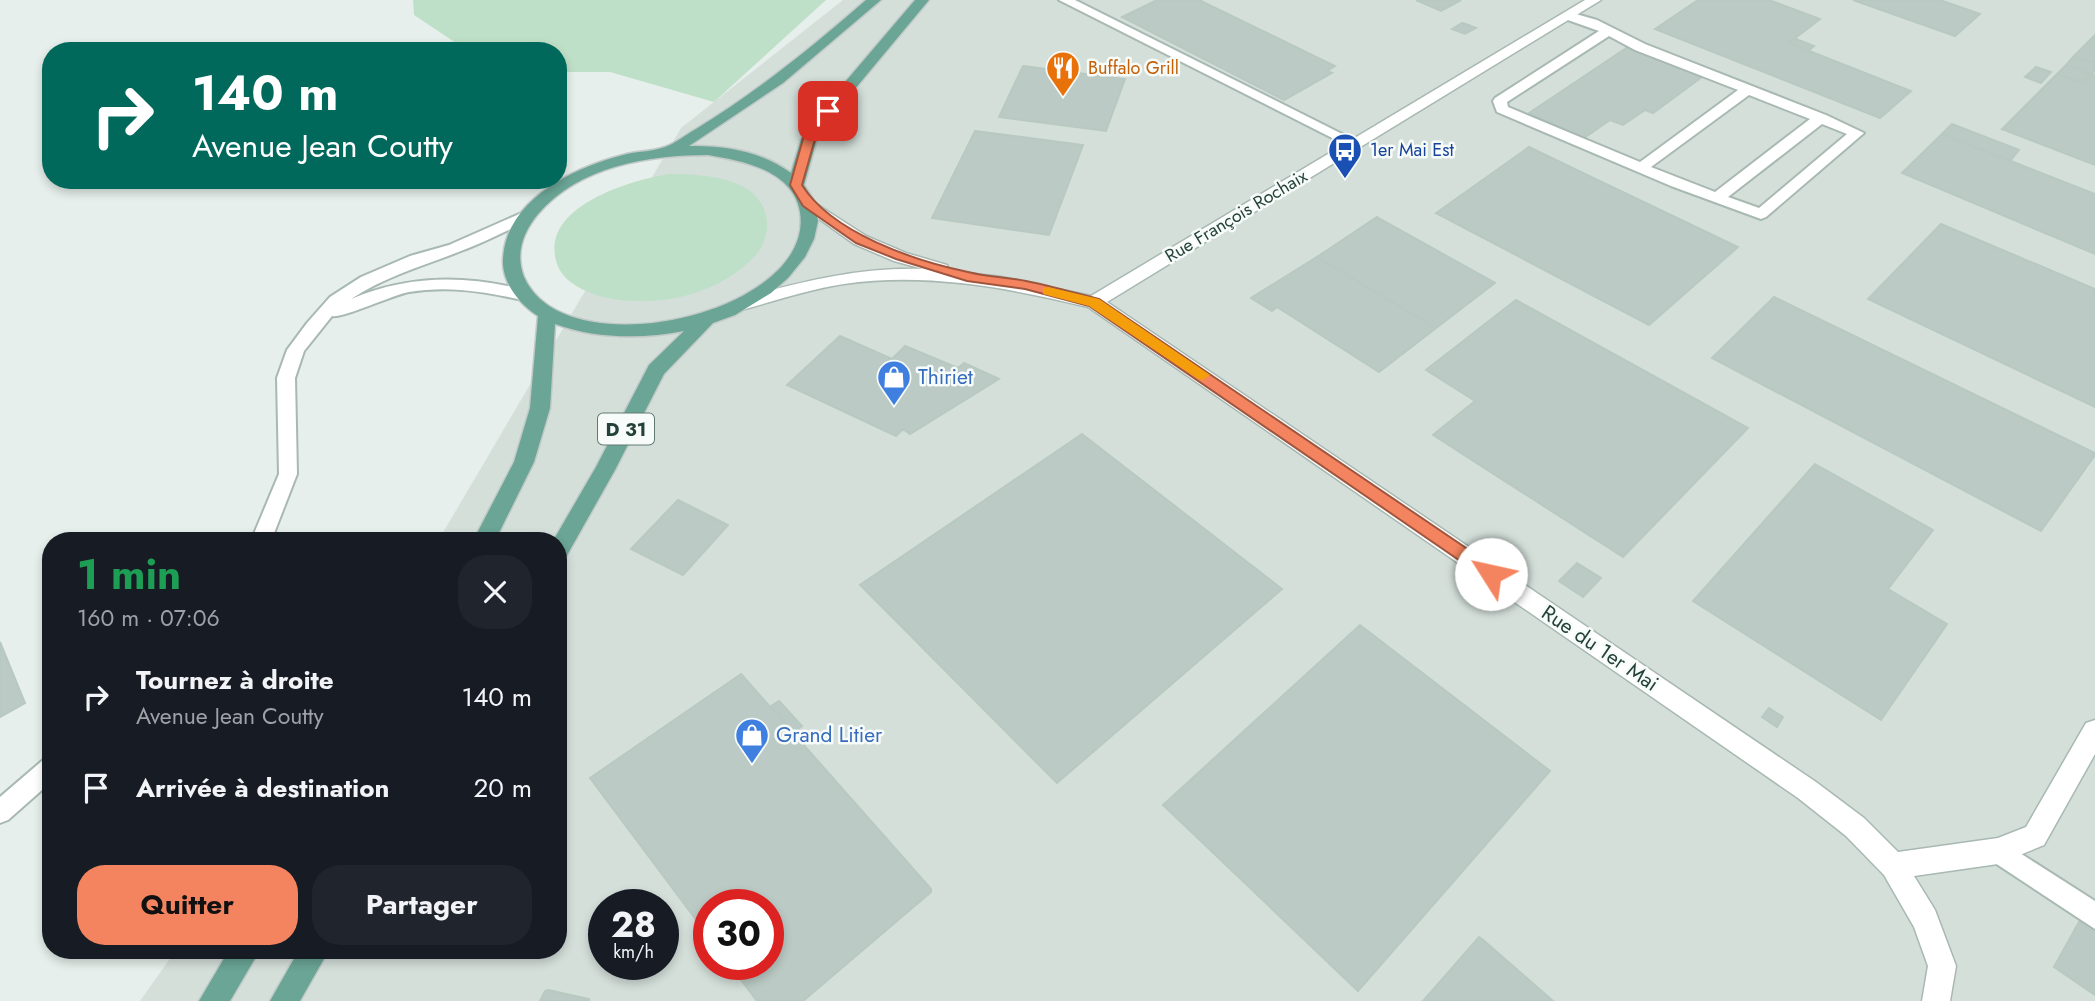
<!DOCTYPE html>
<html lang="fr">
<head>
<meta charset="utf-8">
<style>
  body { margin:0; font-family:Jost,sans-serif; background:#20242c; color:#f1f3f6; height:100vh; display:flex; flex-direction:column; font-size:26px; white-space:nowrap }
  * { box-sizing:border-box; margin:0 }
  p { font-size:23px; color:#9ea1a6 }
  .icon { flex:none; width:38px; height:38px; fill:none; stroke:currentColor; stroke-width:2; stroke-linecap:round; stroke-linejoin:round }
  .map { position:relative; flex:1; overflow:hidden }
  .sheet { position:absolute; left:42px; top:532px; width:525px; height:427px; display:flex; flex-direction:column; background:#171b24; border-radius:28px; box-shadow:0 4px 10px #0003 }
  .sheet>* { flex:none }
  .top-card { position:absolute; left:42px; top:42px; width:525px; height:147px; border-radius:28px; box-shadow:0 4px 10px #0003; background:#00695c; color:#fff; overflow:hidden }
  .speed { position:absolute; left:588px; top:889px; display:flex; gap:14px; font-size:35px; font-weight:700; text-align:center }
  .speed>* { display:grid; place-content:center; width:91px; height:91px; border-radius:50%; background:#171b24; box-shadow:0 4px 10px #0003; line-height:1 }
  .speed small { font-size:18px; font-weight:400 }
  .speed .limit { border:10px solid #d22; background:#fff; color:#111 }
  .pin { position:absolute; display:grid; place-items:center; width:60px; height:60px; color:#fff; margin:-30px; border-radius:14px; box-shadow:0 4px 10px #0006 }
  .me { position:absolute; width:77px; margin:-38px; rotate:305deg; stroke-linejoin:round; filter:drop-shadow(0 0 5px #0008) }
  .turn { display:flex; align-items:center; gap:24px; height:147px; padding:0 35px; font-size:32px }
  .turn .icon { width:91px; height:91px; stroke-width:2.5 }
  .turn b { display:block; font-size:49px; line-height:60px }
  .round { display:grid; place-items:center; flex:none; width:74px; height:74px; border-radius:28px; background:#20242c }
  .summary { display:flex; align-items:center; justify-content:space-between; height:119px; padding:0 35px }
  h1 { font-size:42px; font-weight:700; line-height:52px; color:#1e9e55 }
  .action { display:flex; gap:14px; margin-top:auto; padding:14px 35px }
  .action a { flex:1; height:80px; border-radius:28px; background:#f4845f; color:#111; font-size:28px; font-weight:700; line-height:80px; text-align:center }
  .action a+a { background:#20242c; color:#f1f3f6 }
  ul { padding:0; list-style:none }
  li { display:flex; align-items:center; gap:21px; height:91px; padding:0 35px }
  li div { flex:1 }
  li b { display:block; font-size:26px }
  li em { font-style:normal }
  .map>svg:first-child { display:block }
</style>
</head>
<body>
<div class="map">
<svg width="2095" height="1001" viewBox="0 0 2095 1001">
  <rect width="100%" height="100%" fill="#e6efeb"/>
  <path fill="#d4dfda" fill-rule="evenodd" d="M843 0H2095V1001H140L176 950H558V541H438L681 128ZM604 905H663V964H604ZM709 905H768V964H709Z"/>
  <path fill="#bfe0c8" d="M413 0H826L714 102 610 72H558V51H468L414 15Z
    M668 174C703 174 763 176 767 222 768 234 763 247 755 256 719 295 658 308 608 298 589 294 564 284 557 264 538 207 629 181 668 174Z"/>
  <path fill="#bbcac4" stroke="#b8c9c2" stroke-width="2" d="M1157 0H1199L1335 66 1327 71 1332 73 1284 100 1122 17Z
    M1416 0H1461L1441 11Z
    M1698 0H1769L1820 19 1789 43 1911 91 1880 118 1655 29Z
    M1853 0H1940L1980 14 1955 36Z
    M1462 23H1463L1476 28 1465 34 1452 29Z
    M2095 35V63L2074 56Z
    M1796 39 1814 46 1808 51 1789 43Z
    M1628 47 1702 77 1653 113 1645 110 1623 125 1610 120 1584 138 1529 113Z
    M2074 56 2095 63V70L2092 74 2066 65Z
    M2066 65 2092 74 2083 83 2057 74Z
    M1023 66 1125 79 1106 131 999 117Z
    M2036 67 2051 72 2041 83 2025 77Z
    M2057 74 2083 83 2092 74 2095 75V165L2002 129Z
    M1952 124 2019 150 2010 161 1942 134Z
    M975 131 1083 145 1049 235 932 218Z
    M1942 134 2095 194V254L1902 173Z
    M1529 147 1585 174 1738 247 1649 325 1436 213Z
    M1377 217 1495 283 1436 328 1317 257Z
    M1941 224 2095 289V407L1868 299Z
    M1317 257 1436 328 1379 372 1277 307 1272 311 1251 298Z
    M1774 297 2095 453V455L2041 531 1712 358Z
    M1516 300 1748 428 1623 557 1433 435 1475 401 1426 370Z
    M840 336 892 359 905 346 958 368 964 363 999 379 910 434 903 429 896 436 787 385Z
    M1082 434 1282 589 1057 783 860 585Z
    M1815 464 1933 530 1888 589 1947 624 1881 720 1693 601Z
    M678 500 728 525 683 575 631 549Z
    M1577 563 1601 578 1583 597 1559 581Z
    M1360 625 1550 771 1358 991 1163 805Z
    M0 642 25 703 0 717Z
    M741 674 931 889V892L803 1001H757L729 964H768V905H709V937L590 778Z
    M779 701 802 726 794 732 771 706Z
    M1769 708 1783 717 1777 727 1762 717Z
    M2079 922 2095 933V995L2054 967Z
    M1479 937 1482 939 1553 1001H1423Z
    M548 990 589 999V1001H540L545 991Z"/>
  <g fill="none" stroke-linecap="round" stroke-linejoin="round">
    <g stroke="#a8b8b2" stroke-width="4">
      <path id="lane" d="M1059 0H1075L1360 143 1353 147 1348 146Z
        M1569 12 1597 20 1645 44 1826 115 1864 133 1766 217 1761 219 1671 186 1497 112 1493 101 1495 98 1599 31 1565 19 1563 16ZM1609 36 1635 50 1738 90 1640 162 1508 107 1507 102ZM1749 95 1810 119 1715 192 1651 167ZM1822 124 1847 134 1759 208 1728 197Z
        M526 211 534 216 531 219C508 230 485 242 461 251 423 266 386 276 351 299 410 274 468 275 529 291L531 295 529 299 523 300C485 292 449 285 409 292 392 295 342 319 332 316L304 351 295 378 297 474 271 541H251L279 474 277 378 287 350 307 323 330 297 361 277 410 256 449 245Z
        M51 757V782L8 820 0 823V797L43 760Z
        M1998 839 2095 901V929L1989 859 1986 851 1989 843Z"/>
    </g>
    <g stroke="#a8b8b2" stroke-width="3">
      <path id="street" d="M1585 0H1601L1107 302 1816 782 1864 818 1898 852 1998 838 2026 827 2086 723 2095 720V754L2044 845 1998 864 1914 876 1935 910 1956 966 1950 1001H1922L1928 966 1914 927 1884 875 1846 836 1798 798 1088 307C1009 288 926 272 844 284 810 289 778 300 745 309L736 303 739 299C800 282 859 267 923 269L894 261 854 244 801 206 799 203 807 198 866 236 906 253 947 265 948 271 1001 277 1091 296Z"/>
    </g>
    <g stroke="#c2cac8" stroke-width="3">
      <path id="primary" d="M866 0H881L783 83 689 146C725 145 763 152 791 173L801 139 823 108 915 0H929L834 114 817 139 804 185 815 202 818 221 814 239 805 257 788 278 771 293 735 315 713 323 664 374 615 470 566 557 558 560V541H553L596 467 649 365 684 331C642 339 596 339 555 324L550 408 534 462 495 541H473L514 462 530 408 538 316C519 304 502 282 503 260 505 200 573 168 623 155 636 151 652 152 665 147 674 144 687 134 696 129 757 92 812 47 866 0ZM708 155C743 161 793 170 800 212 816 313 565 371 524 277 515 254 523 232 538 214 579 166 649 155 708 155Z
        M229 950H260L230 1001H199Z
        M299 950H329L300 1001H270Z"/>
    </g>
    <use href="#lane" fill="#fff" fill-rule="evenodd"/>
    <use href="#street" fill="#fff" fill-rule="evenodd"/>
    <use href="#primary" fill="#6aa596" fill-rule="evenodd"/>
  </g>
  <path fill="#f4845f" stroke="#9f563e" stroke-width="2" d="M824 108 834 111 815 139 802 185C832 233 915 261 968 272 987 277 1007 277 1026 281 1051 286 1075 293 1099 299L1497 569 1500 574 1497 578H1485L1089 306 1025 289 967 281 896 259 856 243 803 206 790 185 803 139Z"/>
  <path fill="#f59e0b" d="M1048 287 1099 299 1210 375 1203 380 1198 379 1089 306 1043 294V288Z"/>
  <defs>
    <g id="restaurant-pin" transform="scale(1.75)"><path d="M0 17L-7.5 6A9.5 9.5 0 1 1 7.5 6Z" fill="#e8710a" stroke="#f7fbf9"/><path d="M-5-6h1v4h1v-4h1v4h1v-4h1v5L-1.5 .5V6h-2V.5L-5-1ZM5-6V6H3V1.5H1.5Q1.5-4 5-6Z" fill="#fff"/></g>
    <g id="bus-pin" transform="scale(1.75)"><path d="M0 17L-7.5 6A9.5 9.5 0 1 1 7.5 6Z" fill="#1a4fb4" stroke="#f7fbf9"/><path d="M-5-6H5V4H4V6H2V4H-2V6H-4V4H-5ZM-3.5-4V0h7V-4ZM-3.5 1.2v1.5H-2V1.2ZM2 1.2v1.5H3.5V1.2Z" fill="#fff"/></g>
    <g id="shop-pin" transform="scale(1.75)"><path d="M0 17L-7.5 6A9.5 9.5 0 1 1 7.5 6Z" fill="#3f7fe0" stroke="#f7fbf9"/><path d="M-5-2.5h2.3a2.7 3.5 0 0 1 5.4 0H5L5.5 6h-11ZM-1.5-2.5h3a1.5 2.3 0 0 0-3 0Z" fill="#fff"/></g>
  </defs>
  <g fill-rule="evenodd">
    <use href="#restaurant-pin" x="1063" y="68"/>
    <use href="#bus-pin" x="1345" y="150"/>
    <use href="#shop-pin" x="894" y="377"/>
    <use href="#shop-pin" x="752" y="735"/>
  </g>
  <g text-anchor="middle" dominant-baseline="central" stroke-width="5" stroke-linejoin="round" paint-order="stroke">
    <g font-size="18" fill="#c56008" stroke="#f7fbf9" text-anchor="start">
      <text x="1088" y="68">Buffalo Grill</text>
    </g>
    <g font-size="18" fill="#164399" stroke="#f7fbf9" text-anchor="start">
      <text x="1370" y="150">1er Mai Est</text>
    </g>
    <g font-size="18" fill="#24423a" stroke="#f7fbf9">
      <text transform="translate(1236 216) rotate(-31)">Rue François Rochaix</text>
    </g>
    <rect fill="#f7fbf9" stroke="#637a73" stroke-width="2" x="598" y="413.5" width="56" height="31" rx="5"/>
    <g font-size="19" font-weight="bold" fill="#24423a">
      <text x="626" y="429">D 31</text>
    </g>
    <g font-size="21" fill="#366cbe" stroke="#f7fbf9" text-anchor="start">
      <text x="918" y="377">Thiriet</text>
      <text x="776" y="735">Grand Litier</text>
    </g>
    <g font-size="21" fill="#24423a" stroke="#f7fbf9">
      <text transform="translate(1600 648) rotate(34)">Rue du 1er Mai</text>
    </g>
  </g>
</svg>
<div class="speed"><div>28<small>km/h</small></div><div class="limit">30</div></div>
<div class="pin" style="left:828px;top:111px;background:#d93025"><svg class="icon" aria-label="arrive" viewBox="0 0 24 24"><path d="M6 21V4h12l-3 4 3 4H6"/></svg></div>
<svg class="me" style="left:1491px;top:574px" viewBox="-20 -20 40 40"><circle r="19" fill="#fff"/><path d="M0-13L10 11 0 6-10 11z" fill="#f4845f"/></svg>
<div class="top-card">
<div class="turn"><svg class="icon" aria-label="right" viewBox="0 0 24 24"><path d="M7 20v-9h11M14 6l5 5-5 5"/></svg><div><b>140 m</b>Avenue Jean Coutty</div></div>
</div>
<section class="sheet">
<div class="summary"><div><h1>1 min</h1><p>160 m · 07:06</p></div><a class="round"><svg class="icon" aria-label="close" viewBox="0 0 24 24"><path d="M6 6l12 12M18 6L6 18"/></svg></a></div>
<ul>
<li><svg class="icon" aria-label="right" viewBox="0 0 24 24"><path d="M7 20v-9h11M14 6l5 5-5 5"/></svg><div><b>Tournez à droite</b><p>Avenue Jean Coutty</p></div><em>140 m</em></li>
<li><svg class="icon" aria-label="arrive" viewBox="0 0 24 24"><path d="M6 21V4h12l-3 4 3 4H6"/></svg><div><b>Arrivée à destination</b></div><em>20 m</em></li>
</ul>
<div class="action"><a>Quitter</a><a>Partager</a></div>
</section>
</div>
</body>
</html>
